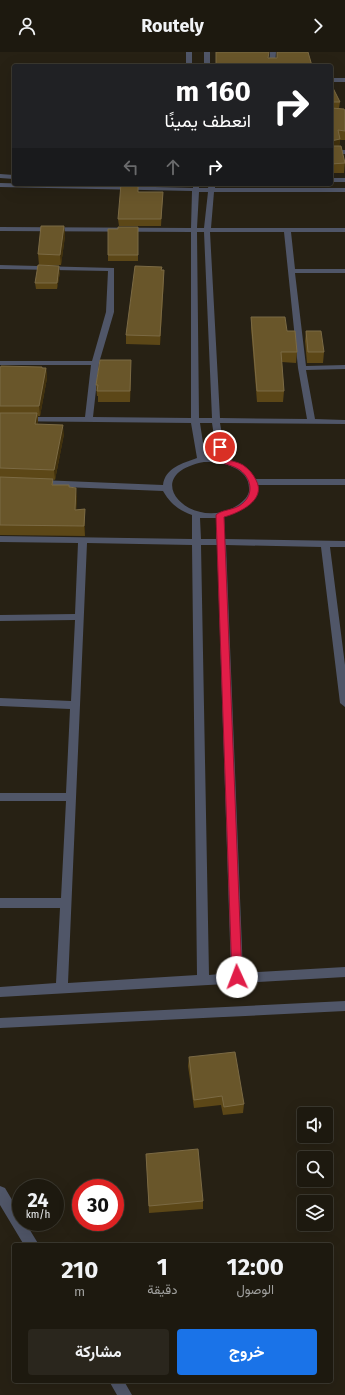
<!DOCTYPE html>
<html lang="ar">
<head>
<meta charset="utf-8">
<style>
  body { margin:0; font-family:"Fira Sans",Vazirmatn,sans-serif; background:#2a261d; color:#f1f3f6; direction:rtl; height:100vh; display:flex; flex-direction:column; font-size:15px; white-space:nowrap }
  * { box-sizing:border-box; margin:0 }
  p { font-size:13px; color:#a0a09e }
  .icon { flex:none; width:22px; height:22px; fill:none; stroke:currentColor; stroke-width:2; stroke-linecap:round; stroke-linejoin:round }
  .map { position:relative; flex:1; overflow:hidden; direction:ltr }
  .sheet { position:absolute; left:12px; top:1191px; width:321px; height:140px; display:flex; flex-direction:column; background:#1d190f; border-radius:4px; box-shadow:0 4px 16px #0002,0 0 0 1px #3b382f; direction:rtl }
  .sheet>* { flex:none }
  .banner { position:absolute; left:12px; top:12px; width:321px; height:122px; border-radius:4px; box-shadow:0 4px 16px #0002,0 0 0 1px #3b382f; direction:rtl; background:#202124; color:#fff; overflow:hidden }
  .controls { position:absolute; left:297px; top:1055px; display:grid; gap:8px }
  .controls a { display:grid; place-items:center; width:36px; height:36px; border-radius:4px; background:#1d190f; box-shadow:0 4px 16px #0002,0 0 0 1px #3b382f; font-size:20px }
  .speed { position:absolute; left:12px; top:1127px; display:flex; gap:8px; font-size:20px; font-weight:700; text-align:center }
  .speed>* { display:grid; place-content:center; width:52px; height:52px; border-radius:50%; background:#1d190f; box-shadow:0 4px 16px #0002,0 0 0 1px #3b382f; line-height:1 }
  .speed small { font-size:10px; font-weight:400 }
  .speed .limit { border:6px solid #d22; background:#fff; color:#111 }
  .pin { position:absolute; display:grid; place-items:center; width:34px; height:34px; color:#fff; margin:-17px; border:2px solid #fff; border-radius:50%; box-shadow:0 1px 4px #0007 }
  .me { position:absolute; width:44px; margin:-22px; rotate:358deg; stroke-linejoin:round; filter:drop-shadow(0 0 3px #0008) }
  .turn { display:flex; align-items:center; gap:14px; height:84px; padding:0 16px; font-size:18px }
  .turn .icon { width:52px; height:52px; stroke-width:2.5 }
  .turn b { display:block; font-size:28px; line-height:34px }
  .lanes { display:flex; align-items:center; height:38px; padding:0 16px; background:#0003; justify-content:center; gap:20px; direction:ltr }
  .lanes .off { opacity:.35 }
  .eta { display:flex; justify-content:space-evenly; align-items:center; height:68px; text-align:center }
  .eta b { font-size:24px; font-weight:700; line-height:28px }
  .primary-button { display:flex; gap:8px; margin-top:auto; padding:8px 16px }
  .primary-button a { flex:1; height:46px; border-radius:4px; background:#1a73e8; color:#fff; font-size:16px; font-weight:700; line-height:46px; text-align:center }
  .primary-button a+a { background:#2a261d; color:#f1f3f6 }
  header { display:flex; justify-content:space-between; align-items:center; height:52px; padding:0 16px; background:#1d190f; font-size:18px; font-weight:700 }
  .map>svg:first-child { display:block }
</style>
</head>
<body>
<header><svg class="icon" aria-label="forward" viewBox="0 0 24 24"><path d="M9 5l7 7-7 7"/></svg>Routely<svg class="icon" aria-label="person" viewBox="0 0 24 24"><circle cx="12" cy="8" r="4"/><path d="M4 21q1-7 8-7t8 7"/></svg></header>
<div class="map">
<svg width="345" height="1343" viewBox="0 0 345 1343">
  <rect width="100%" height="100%" fill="#272114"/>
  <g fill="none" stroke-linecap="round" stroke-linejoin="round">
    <path fill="#505668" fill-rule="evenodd" d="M186 0H192V14H186Z
      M204 0H210V14H204Z
      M270 0H276L275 14H269Z
      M331 26H345V30H331Z
      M331 98H345V102H331Z
      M0 122 14 123V127L0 126Z
      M331 126H345V130H331Z
      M0 131 193 136V132H199V136H208L209 132H215V136H345V140H214L211 176H345V180H291L295 217H345V221H295L306 314 345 313V317L306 318 315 367 345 368V372L220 371 226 406 244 414 255 427H345V433H257C261 452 238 460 224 465L225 487 345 489V495H330L345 613V655L340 651 321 495 226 493 243 921 345 915V925L0 945V935L56 931 60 856H0V846H61L66 749H0V741H66L70 657 0 654V646L71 649 75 568 0 569V563L75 562 78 491 0 490V484L192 487V463C178 458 170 451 163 439L40 434 36 431 40 428 163 433C165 416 183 411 197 406L191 371 0 369V365H85L91 313H0V309H92L106 260 108 219 0 217V213L114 216V260L99 311 93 365 191 366V180L0 179V175L191 176 192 139 0 135ZM199 140H208L204 176H197ZM197 180H204L212 366H199ZM210 180H284L298 316 307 367 220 366ZM200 371H212L217 404H205ZM204 410C220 409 249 415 249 436 250 443 244 449 238 453 193 483 135 423 204 410ZM200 466H216V487H201ZM87 491 192 493 197 923 68 931ZM201 493H217L231 921 209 923Z
      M345 949V959L0 976V966Z
      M0 1134 5 1136 21 1163V1170H25L39 1193H24L0 1153Z
      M109 1329H124L132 1343H117Z"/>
  </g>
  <path fill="#5c4717" d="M331 32 340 50 339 56 345 59V88H340L339 94 345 110 344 121H331Z
    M138 140H163L161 174H119L118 167Z
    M64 174 65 184 61 213H39L38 202Z
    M138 175V209H108V203L118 177Z
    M162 218H164V227L160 293 126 292V283Z
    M60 220 57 237H36L35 231Z
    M251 265 297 300 296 311 282 310 284 339 283 350H257L251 276Z
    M306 279 324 300 323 311H307L305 289Z
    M131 308V319L130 350H98V344H97L96 333Z
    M42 315V316H46L47 326 40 364H38V372L64 382 55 428 53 427V433L69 435 77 445 76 458 85 457V484L0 483V316Z
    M189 1005 244 1052 243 1061 223 1063 221 1053 194 1056 188 1014Z
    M146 1102 203 1149V1157L149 1161Z"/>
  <path fill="#41310d" d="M340 87 339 96 331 98V89Z
    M64 174 65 184 61 213 60 203Z
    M59 214 60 220 57 237V231Z
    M164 218V227L160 293V284Z
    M131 308V319L130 350V339Z
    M46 316 47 326 40 364 39 354Z
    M37 361 38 371 36 382 35 372Z
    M63 373 64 382 55 428 54 418Z
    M76 436 77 445 76 467 75 458Z
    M85 457V484L84 474Z"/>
  <path fill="#69562a" stroke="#7b6a44" d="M216 0H269L268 6H277V0H308L312 14H216Z
    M331 32 340 50H331Z
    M331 56 344 57 345 59V79L338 78 340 87 331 89Z
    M331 94H341L345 111 331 112Z
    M121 132H138V140H163L161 167H118Z
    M41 174H64L60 203 38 202Z
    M118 175H138V203H108V177H118Z
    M38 213 59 214 57 231H35Z
    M135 214 162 215 161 218H164L160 284 126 283Z
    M251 265H285L287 279H295L297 300H281L284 339H257Z
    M306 279H321L324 300H308Z
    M100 308H131L130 339H97L98 333H96Z
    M1 314 42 315V316H46L39 354H0V316Z
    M0 361H37L35 372 63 373 54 418 0 416Z
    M0 425 53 427 52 433H69V435L76 436 75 458 85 457 84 474 0 473Z
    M235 1000 244 1052 224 1055 222 1044 194 1048 189 1005Z
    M198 1097 203 1149 149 1154 146 1102Z"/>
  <path fill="#e11d48" stroke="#92132f" d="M217 393 224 395 226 407C231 409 238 410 243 413 249 417 253 422 256 428 267 448 239 461 224 465L242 925 241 928 237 930 233 928 232 925 216 463C221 458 232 458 239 454 254 445 253 428 240 418 234 414 226 412 219 410Z"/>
</svg>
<div class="controls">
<a><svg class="icon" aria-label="sound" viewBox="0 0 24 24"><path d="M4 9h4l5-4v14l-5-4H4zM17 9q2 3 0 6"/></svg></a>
<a><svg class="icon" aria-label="search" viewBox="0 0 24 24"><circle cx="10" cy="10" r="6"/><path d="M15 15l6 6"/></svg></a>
<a><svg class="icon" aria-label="layers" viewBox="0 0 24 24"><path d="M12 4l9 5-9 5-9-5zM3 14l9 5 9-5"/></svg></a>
</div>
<div class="speed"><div>24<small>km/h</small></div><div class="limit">30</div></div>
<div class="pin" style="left:220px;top:395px;background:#d93025"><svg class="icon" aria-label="arrive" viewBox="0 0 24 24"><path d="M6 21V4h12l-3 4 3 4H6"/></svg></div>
<svg class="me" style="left:237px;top:925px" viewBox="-20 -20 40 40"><circle r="19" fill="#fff"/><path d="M0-13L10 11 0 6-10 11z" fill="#e11d48"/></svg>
<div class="banner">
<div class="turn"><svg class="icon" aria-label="right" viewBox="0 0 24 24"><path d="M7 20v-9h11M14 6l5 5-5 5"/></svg><div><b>160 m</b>انعطف يمينًا</div></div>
<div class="lanes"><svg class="icon off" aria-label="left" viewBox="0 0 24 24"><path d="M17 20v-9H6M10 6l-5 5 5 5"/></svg><svg class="icon off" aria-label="ahead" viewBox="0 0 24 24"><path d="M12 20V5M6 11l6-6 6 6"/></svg><svg class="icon" aria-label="right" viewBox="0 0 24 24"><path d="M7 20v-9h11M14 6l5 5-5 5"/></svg></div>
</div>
<section class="sheet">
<div class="eta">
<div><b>12:00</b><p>الوصول</p></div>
<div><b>1</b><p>دقيقة</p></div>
<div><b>210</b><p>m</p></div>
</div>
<div class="primary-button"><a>خروج</a><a>مشاركة</a></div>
</section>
</div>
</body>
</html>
